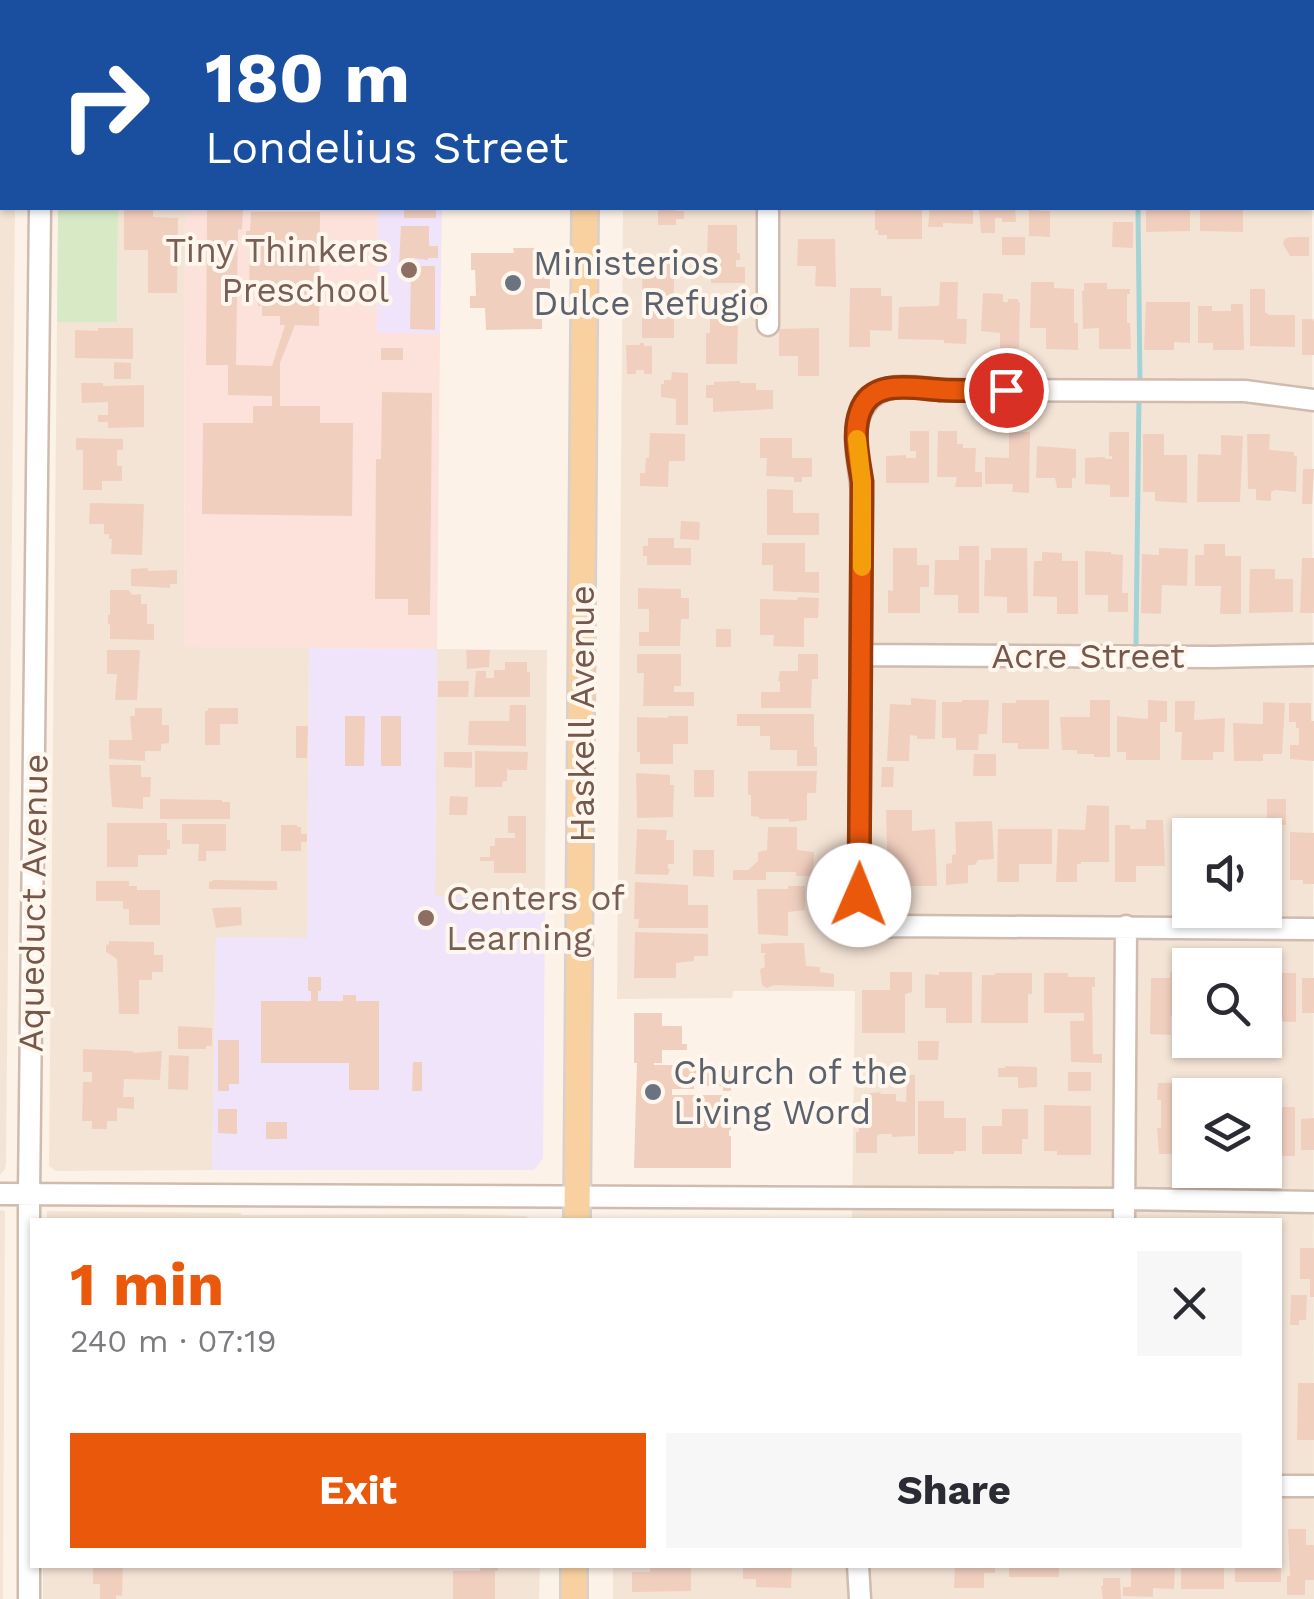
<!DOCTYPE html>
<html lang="en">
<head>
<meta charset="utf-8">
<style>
  body { margin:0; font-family:"Work Sans",sans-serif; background:#f7f7f7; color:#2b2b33; height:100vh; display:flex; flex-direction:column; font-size:38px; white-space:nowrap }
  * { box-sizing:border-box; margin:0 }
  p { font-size:32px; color:#7c7c81 }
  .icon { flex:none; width:55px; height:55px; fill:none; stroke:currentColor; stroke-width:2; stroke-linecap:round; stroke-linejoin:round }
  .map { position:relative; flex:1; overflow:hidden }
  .sheet { position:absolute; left:30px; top:1218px; width:1252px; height:350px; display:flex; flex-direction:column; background:#fff; border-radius:0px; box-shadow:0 2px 8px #0004 }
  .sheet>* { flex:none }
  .top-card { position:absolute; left:0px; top:0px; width:1315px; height:210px; box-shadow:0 2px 8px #0004; background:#1a4fa0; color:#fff; overflow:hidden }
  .fabs { position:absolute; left:1172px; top:818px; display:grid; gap:20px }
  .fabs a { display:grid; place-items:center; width:110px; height:110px; border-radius:0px; background:#fff; box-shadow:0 2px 8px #0004; font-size:50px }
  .pin { position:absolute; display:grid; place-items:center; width:85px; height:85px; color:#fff; margin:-42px; border:5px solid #fff; border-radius:50%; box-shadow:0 2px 10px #0007 }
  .me { position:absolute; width:110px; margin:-55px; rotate:1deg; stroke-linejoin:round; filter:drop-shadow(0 0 8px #0008) }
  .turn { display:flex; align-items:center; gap:35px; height:210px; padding:0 40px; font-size:45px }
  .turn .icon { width:130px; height:130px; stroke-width:2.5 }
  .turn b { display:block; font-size:70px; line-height:85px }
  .round { display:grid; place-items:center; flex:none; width:105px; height:105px; border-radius:0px; background:#f7f7f7 }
  .headline { display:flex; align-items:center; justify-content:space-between; height:170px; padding:0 40px }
  h1 { font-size:60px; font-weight:700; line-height:75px; color:#ea580c }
  .button { display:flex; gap:20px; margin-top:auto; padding:20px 40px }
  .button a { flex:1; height:115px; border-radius:0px; background:#ea580c; color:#fff; font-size:40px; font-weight:700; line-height:115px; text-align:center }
  .button a+a { background:#f7f7f7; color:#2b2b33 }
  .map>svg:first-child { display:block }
</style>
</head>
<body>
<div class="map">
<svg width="1314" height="1599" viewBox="0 0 1314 1599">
  <rect width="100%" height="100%" fill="#fcf2e7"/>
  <path fill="#f4e4d6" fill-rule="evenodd" d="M878 0H1314V73L1312 2H878Z
    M0 133 2 134V208H15L6 1162 5 1169 0 1175Z
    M1312 144 1314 1599H613V1565H1280V1220H852L855 991H733L732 998 617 999 623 208H1312ZM1190 835H1265V910H1190ZM1190 965H1265V1040H1190ZM1190 1095H1265V1170H1190Z
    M118 208H185L184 646 309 648 307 939 216 938 212 1170 56 1171 49 1166 57 322H117Z
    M437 649 547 650 545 898 435 897Z
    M0 1210 5 1211 3 1599H0Z
    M47 1211 241 1213V1215L456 1214 527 1216 528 1220H47Z
    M43 1565H540L539 1599H43Z"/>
  <path fill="#fce2db" d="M185 208H378L377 332 440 334 437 649 184 647Z"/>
  <path fill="#efe4f9" d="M378 208H442L440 334 377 333Z
    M309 648 437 649 435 896 545 898 543 1158 534 1170H212L216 937 307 938Z"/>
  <path fill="#d7eac5" d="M58 208H118L117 322H57Z"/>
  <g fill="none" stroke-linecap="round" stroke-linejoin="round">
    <path stroke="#a2d3d7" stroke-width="5" d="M1138 208 1140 385
      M1136 643 1139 396"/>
  </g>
  <path fill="#f1cfbf" d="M124 208H153V217L178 218 177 293H148V250H124Z
    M404 208H436V218H404Z
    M658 208H676V211H684V219H676V225H658Z
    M875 208 922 209V239H887V235H878V230H875Z
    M930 208H973V224L943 223V227H928Z
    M979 208H1015L1016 222H1002V218H995V233H981Z
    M1146 208H1190V231L1146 232Z
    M1200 208H1243V232L1200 231Z
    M207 210H243L242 230 238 229 236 365 272 366 285 325H280V316H262V306H258V290H249L250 238H246V231H250L251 212H320L319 326 295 325 280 363V406H320V423H353L352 516 202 514 203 423H253V406H272V396L228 395V365H206Z
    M1029 210 1050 211V237L1029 236Z
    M1113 222H1133V248L1112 247Z
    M708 225H737V253H740V260H736V267H745V283H711V256H707Z
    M401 226H429V246H438V258H428V260L412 258V266H399Z
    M1002 237H1025V255H1002Z
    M1290 237H1309V256H1290L1283 244 1284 239Z
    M798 239H835L836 287 815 286 816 266H797Z
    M513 248H534L542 253 543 273H550V293H542V329L486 330 485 308H470V296H476L475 270H471V253H514Z
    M643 260H674V338H642V303H646V293H642Z
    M411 266H435V330L410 329Z
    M940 282H958L957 319H967L966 344 944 343V340L898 339 899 307 939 306Z
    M1031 282H1054V288L1074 289V323H1078V350L1046 349V328H1030Z
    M1084 283H1107V289H1130V294H1127V323H1130L1131 349H1099V328L1083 329 1082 291H1084Z
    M850 288H881V296H892V331L870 330V347H849Z
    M1250 289H1265V313H1268V315H1295V347L1250 346Z
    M983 293 1003 294V302H1008V299H1018V302H1020L1019 348H1000V333L981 331Z
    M1146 302H1190V343L1174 342V350H1144Z
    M1231 304H1243L1244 350H1213V343H1198V306H1212V311H1231Z
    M710 306H729V323L738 326 737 364H706V333H710Z
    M1302 319H1313L1314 322V355H1302Z
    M98 328H133V359L75 358V330L98 331Z
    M819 328V376H798V356H779V329Z
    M640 343H644V346H652V374H644V370H636V374H627L626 345H640Z
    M381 348H403V360H381Z
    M114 362 131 363V379H114Z
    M672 372 688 373V425H676V399L661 397V384H664V380H671Z
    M734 381H740V383H756V390H773V409L713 412V398H706V385H714V382Z
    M81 383H103V386L144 385V427L108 428V422H98V415H108V402L82 403Z
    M382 392 432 393 430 615H408V599H375L376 459H381Z
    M910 431H929V483H886V456L906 455V458H916V451H910Z
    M938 431H957V444H963V448H976L975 472H982V487H955L957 477H937Z
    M1009 432H1030L1029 493 1012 492 1013 484H985V457L1009 458Z
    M1111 432H1129V497H1110V485L1085 484V458L1105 457V459H1112V456H1109V433Z
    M650 433 685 434V461H669L668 487 640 486V473H645L646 458H649Z
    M1143 434H1164V455H1187V503L1155 501V492H1143Z
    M1247 434H1270L1269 450 1294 452V456H1297L1296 492 1275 490 1271 492V501L1256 500V489H1248Z
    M1221 435 1243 436 1240 502H1197L1198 454 1221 455Z
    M76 438 123 439V450H117V466H122V481H102V490H83V450H76Z
    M760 438H792V458H812V477H802V482H794V477L766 476 767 458H760Z
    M1037 446 1076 449V478H1072V488H1057L1055 478H1036Z
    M1303 469H1314L1312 504H1302Z
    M767 489 793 490V513H819V535H767Z
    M90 503 144 504 142 555 111 554 112 539H109V534H104V524H89Z
    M681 521 700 522 699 540 680 539Z
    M648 538H674V548H691V565H647V556H643V546H648Z
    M762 543H805V572H819V593L773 591V565H762Z
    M1204 544H1225V556H1241V614H1220L1221 586H1195V555H1204Z
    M959 546H979V613H958V595H934L935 560H959Z
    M893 548H917V565H929V587H920V613H888V590L893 591Z
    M991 548H1027L1028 613H1007V597L984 596 985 560H991Z
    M1159 548 1188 549 1187 586 1162 585 1161 614 1141 613 1142 554 1159 555Z
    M1085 551 1111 552V554L1123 555 1122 593H1128V612H1108V595H1085Z
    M1042 552 1062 553V561H1078V614H1057V597L1033 596 1034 561H1042Z
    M1302 558H1314V613H1300Z
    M148 568V571L177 570V584H170V588L131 586V569Z
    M1250 569H1275V579H1293V612L1249 613Z
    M638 588 681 589V598H689V619H681L680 646H639V632H649V609H638Z
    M110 590H129L132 595 141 594V604H147V624H154V640L110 639V624H108V615H110Z
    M798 597 819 598 818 618H804V647L773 646 774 635H760V599L797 600Z
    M716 629H731V647H716Z
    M107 650H140L137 700H115L117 674H107Z
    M466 650H490L489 667 467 669Z
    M637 654H681V686H674V692H694V706H643L644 673H637Z
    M798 654H818V679H812L811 708H761V692H780V681H778L780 671H798Z
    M505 662H527V672H530V697H474L476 671H486V678H494V670H505Z
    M438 681H469L468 697H438Z
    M911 698 936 700 935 739H917V736L910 735 909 761H887L890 704 911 705Z
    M962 700H989L987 734H979L978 750H956V738H942V702H962Z
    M1016 700H1049V749H1018V743H1002V703H1016Z
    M1090 700H1110V757H1094V754H1077V750H1062L1060 717H1090Z
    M1148 700 1167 701V722H1160V760H1126V752H1117V716L1146 719 1148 718Z
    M1175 701H1195L1194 720 1225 718 1224 752H1213V760H1181L1182 732H1175Z
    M1263 702 1285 703 1282 754H1263V761H1234L1233 723 1263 724Z
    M1289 703H1311V721H1314V761L1290 759V745H1299V728H1296V722H1289Z
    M510 705H526V746L468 745 469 721H509Z
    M135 708H162V725H169V743L161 744V751H145V761L109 759V740H132L130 716H135Z
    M208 708H238V724H220V745H205V711H208Z
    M737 714H814V747H817V766H797V750H770V736H760V726H737Z
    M345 716H365L364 766H345Z
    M381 716H401V766H381Z
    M668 716H688V744H673V764H640V752H637V717L668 718Z
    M296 726H308L307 758H296Z
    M475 751 528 752 527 770H508L507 767V781H503L502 787H475Z
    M444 752H472V768L444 767Z
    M974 754H996V776H973Z
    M109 765H141V777H151L150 797H143V809L112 807Z
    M882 767H894L893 787H881Z
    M694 770H714V797H694Z
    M748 771H817L816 793H807V820L789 822V819H759V817L751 816V795H748Z
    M636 773 670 775V785H674L673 817 637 818Z
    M450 796 468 797 467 815H449Z
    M160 799 222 800V802H230V819H160Z
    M1267 799H1286V825H1267Z
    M1087 805 1109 806V862H1081V864H1077V882H1056L1058 829 1085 830Z
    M886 810H912V831L935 829 937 886H910V880H888Z
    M508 816H526V873H494V861H480V857H490V846H495V838H515V833H508Z
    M1146 820H1163L1165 866H1136V882H1115V825H1130V829H1146Z
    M992 821 994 859 978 860 975 865H968V883L946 885V864L952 863V855L956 854 955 822Z
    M1188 821H1210V829H1224V835H1190V865L1179 864V849H1177L1180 828H1188Z
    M107 823H167V840H170V849H167V855H138V867H107Z
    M182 824H226V851H206V861H198L199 844H182Z
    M281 825H297V827H301V834H307V842H301V851H281Z
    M768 827H797V850L814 852 813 876H796V872H766V880H733V870H748L758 861V852L767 850Z
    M637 829 667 830 666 840H674V864H668V869H670L668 875 635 874Z
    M998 829H1052V864H1019V882H997Z
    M1290 832 1314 833V884H1303V880H1290Z
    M693 850H714V877L693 876Z
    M214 880 277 881V890L209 889V882Z
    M96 881H129V886H137V890H160V925H129V909H123V901H96Z
    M635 882 688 885V905H708V928H638L639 919H634Z
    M788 886H805V910L788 912V936L758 934 757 889H788Z
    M241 907 242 925 216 928 212 908Z
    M635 932 708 934V956H694V961L676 963V978H634Z
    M109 941 154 942V955H163V972H152V980H139V1014H119L117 959 106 952V945L109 944Z
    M776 943H804L806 966 820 967V972L834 974V987L774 985 767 988 762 985 760 969 765 967 764 956 766 953H761V944Z
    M890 972H912V992L905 994V1033H862V990H890Z
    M939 972H972V1023H946V1008H925V974L939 975Z
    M1170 972H1190V1007H1177L1171 1017V1035L1150 1034 1151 978H1170Z
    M995 973H1032V994H1028V1023H981L982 975H995Z
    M1044 973H1068V977H1095V987H1092L1093 1054H1102V1063L1071 1062 1070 1021H1084V1013H1044Z
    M1265 973H1296V1022L1265 1021Z
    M308 977H321V991H318V1001H343V995H356V1001H379V1090H349V1063H261V1001H311V991H308Z
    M1302 978H1314V1013H1302Z
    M634 1013H662V1026H682V1044H687V1050H662V1063H654V1065H694V1068H701V1083H694V1089H672V1095H731V1130H729V1136H731V1168H634L637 1063H634Z
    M178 1026 212 1028V1046H206V1049H178Z
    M218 1040H239V1084H229V1091H218Z
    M918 1041H939L938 1060H918Z
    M83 1049 133 1051V1053L162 1051 160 1080 124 1079 123 1097H134V1109L117 1108V1121H107V1129H92V1121H82L83 1082H92V1072H83Z
    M169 1055 189 1056 188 1090 168 1089Z
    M413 1062H422V1091H412Z
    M1005 1066 1037 1067V1087L1018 1088V1077H998V1068H1005Z
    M706 1070H731V1091H723V1086H706Z
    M1068 1072H1091V1091H1068Z
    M907 1075H915V1136L892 1137V1134H880L877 1136V1153H856V1132H859V1127H864V1094L881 1092 880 1094H896V1101L906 1102Z
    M1158 1083H1176L1177 1112H1184L1183 1139H1190V1154H1159L1157 1128H1161V1100H1157Z
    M918 1101H944V1118H966V1151H954V1154H918Z
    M1044 1105 1091 1106V1155H1057V1151H1044Z
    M1278 1107H1295V1156H1265V1123H1270V1108Z
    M218 1109H237V1134L218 1133Z
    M1002 1109H1028V1139H1022V1154H982V1126H1002Z
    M1314 1118V1150H1301V1119Z
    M266 1122H287V1139H266Z
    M1300 1248H1314V1297H1310V1279H1300Z
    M1291 1295H1307L1306 1320H1299V1325H1290Z
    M1298 1383H1314V1440H1297Z
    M1288 1529H1306V1545H1314V1580H1305V1595H1287V1576H1290Z
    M93 1565H123L122 1596 116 1595V1599H100V1584H93Z
    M480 1565H498V1571H495V1599H453V1571H480Z
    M650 1565H691V1591L632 1592V1572H650Z
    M743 1565H792L791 1588 756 1587V1579H743Z
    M955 1565H995V1573H984V1588H954Z
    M1009 1565H1029V1568H1039V1565H1059V1577H1009Z
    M1131 1565H1175L1174 1589 1153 1588V1597L1123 1596V1587H1131Z
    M1181 1565H1224V1589H1181Z
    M1235 1565H1281V1582H1235Z
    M1103 1578H1120L1121 1599H1103L1101 1586H1103Z"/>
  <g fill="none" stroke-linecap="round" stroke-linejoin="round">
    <g stroke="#d0bbaf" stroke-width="25">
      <path id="minor" d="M41 0V2
        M768 325V208
        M1314 400 1245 391 939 390C913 386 878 380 863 408 848 433 862 471 862 498 861 630 860 763 859 895L854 912 857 925 865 929 896 926 1314 929
        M861 655 1213 657 1314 655
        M0 1194 1124 1199 1314 1202
        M1124 1220 1126 926
        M1280 1486H1314
        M858 1565 860 1599
        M29 1599V1195L40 208"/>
    </g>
    <g stroke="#d9d0cd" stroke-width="30">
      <path id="major" d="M586 2 587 0
        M0 98H2
        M1312 109H1314
        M577 1220 585 208
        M574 1599V1565"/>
    </g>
    <use href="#minor" stroke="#fff" stroke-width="20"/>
    <use href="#major" stroke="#f9d1a1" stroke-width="25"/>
  </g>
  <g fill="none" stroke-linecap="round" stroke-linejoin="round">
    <g stroke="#983908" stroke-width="25">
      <path id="route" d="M859 895 862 482C859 461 852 434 860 412 872 377 916 389 943 390 964 391 985 390 1006 390"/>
    </g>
    <use href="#route" stroke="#ea580c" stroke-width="18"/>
    <path stroke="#f59e0b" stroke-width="18" d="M857 439 862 482V567"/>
  </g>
  <g fill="#8d6e63" stroke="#fff7ee" stroke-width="4">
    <circle cx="409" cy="270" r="10"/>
    <circle cx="426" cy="918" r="10"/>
  </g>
  <g fill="#6b7280" stroke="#fff7ee" stroke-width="4">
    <circle cx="513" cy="283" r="10"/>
    <circle cx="653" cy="1092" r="10"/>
  </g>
  <g text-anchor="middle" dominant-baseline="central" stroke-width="8" stroke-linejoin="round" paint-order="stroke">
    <g font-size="35" fill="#785e54" stroke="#fff7ee" text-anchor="end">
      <text x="389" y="250">Tiny Thinkers<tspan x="389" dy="40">Preschool</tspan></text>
      <text x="446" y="898" text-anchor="start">Centers of<tspan x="446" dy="40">Learning</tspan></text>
    </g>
    <g font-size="35" fill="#5b616d" stroke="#fff7ee" text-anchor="start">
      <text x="533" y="263">Ministerios<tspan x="533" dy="40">Dulce Refugio</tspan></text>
      <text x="673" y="1072">Church of the<tspan x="673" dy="40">Living Word</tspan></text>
    </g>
    <g font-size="35" fill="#76574b" stroke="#fff7ee">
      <text x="1088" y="656">Acre Street</text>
      <text transform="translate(582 714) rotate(-90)">Haskell Avenue</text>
      <text transform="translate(33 903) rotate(-89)">Aqueduct Avenue</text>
    </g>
  </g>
</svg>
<div class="fabs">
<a><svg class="icon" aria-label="sound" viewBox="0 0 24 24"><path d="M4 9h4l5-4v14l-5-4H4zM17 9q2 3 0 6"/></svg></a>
<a><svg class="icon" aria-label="search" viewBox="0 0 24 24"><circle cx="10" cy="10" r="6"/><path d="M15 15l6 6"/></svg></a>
<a><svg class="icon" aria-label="layers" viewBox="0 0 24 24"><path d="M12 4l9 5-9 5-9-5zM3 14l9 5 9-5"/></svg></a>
</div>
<div class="pin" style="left:1006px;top:390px;background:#d93025"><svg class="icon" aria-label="arrive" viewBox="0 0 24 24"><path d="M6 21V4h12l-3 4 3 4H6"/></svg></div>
<svg class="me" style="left:859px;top:895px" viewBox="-20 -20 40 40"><circle r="19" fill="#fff"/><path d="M0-13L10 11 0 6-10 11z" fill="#ea580c"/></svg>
<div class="top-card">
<div class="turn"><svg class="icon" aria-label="right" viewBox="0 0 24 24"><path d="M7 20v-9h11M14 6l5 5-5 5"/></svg><div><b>180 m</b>Londelius Street</div></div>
</div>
<section class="sheet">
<div class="headline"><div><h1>1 min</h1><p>240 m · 07:19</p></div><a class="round"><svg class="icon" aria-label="close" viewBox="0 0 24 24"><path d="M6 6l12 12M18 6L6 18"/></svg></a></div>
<div class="button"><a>Exit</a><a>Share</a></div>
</section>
</div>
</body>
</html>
